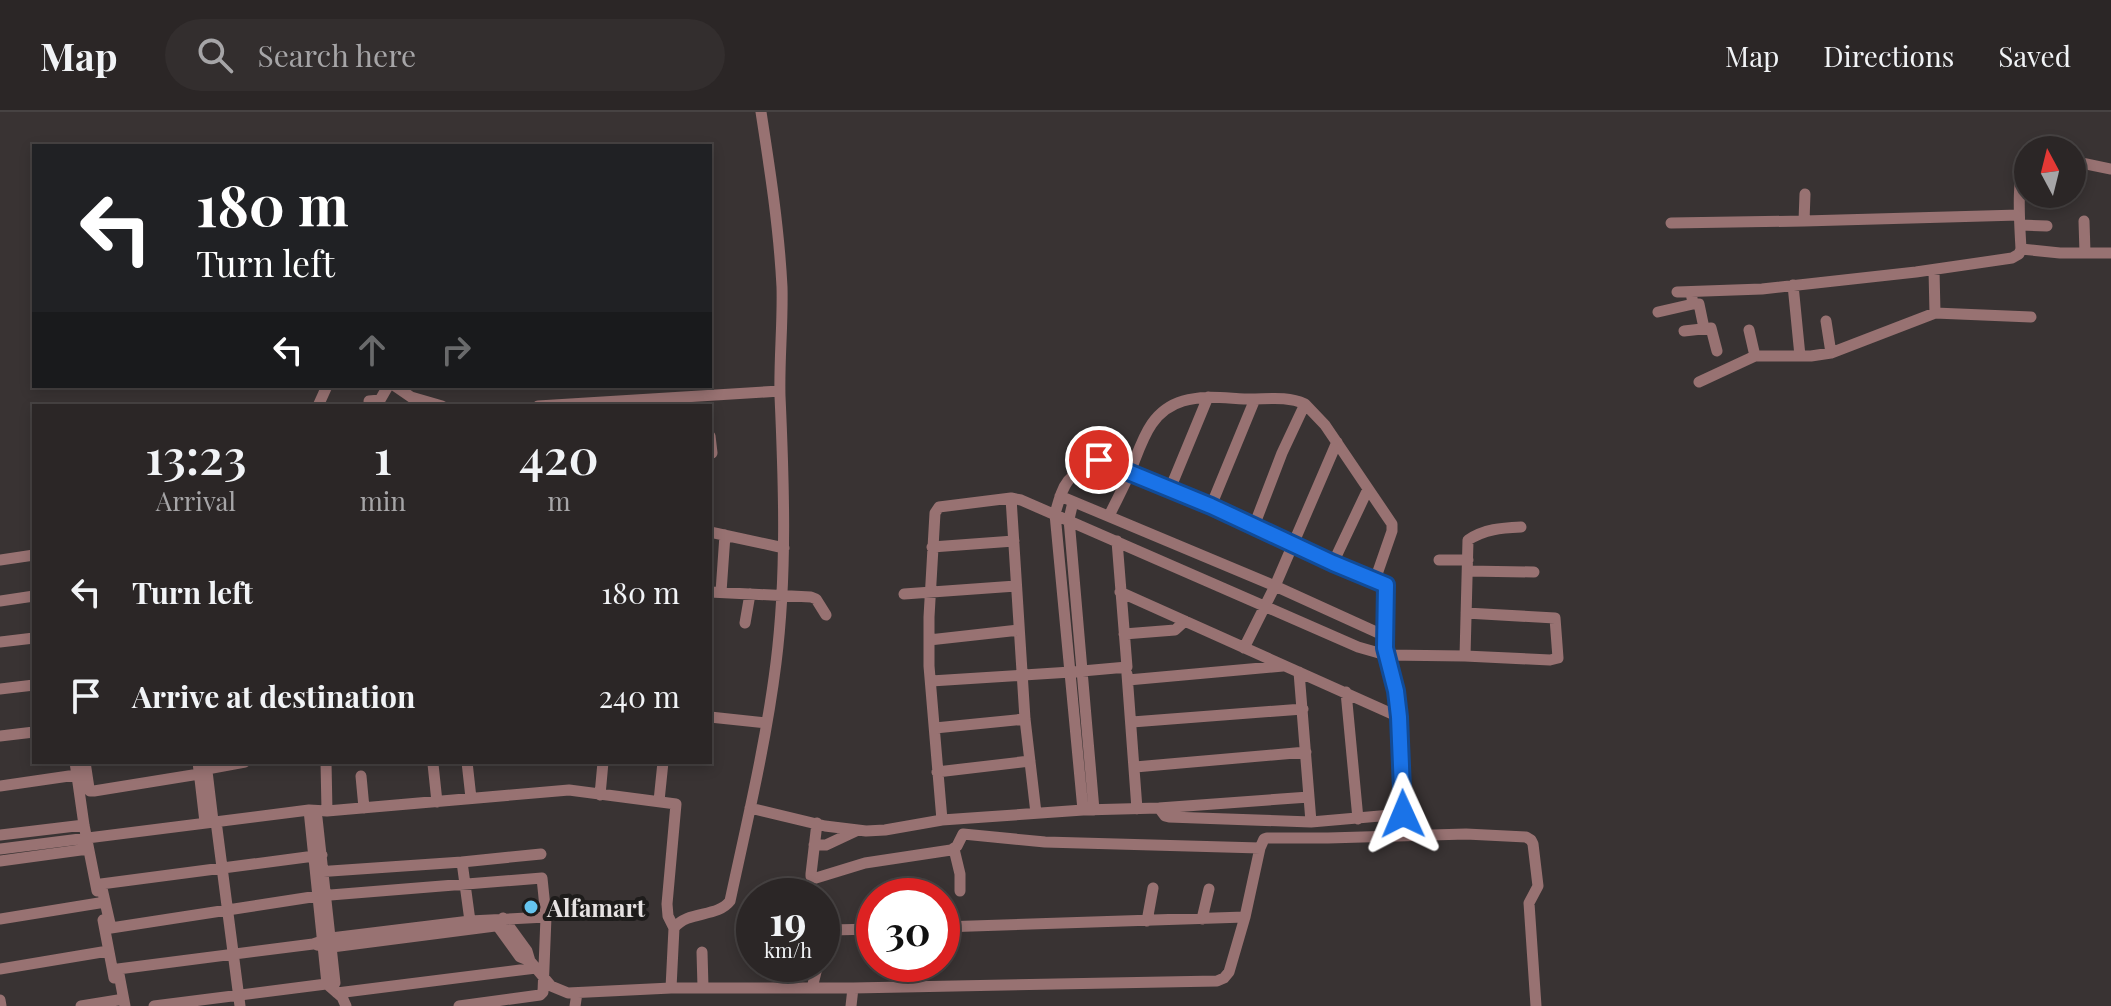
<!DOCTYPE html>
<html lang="en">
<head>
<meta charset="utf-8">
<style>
  body { margin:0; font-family:"Playfair Display",serif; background:#332e2e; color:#f1f3f6; height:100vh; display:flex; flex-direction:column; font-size:30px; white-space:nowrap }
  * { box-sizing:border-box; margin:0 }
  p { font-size:26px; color:#a6a5a7 }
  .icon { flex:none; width:44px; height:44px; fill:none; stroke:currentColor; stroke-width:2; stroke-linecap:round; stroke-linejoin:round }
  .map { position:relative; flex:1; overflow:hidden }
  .panel { position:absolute; left:32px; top:292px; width:680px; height:360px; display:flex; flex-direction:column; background:#2b2626; border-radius:0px; box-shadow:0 4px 12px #0003,0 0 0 2px #474343 }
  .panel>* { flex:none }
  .hud { position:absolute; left:32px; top:32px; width:680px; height:244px; border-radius:0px; box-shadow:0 4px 12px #0003,0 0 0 2px #474343; background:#202124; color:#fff; overflow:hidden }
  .needle { width:52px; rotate:353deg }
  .controls { position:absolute; left:2014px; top:24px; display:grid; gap:16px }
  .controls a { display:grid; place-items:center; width:72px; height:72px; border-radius:50%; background:#2b2626; box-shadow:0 4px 12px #0003,0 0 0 2px #474343; font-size:40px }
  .speed { position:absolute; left:736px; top:766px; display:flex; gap:16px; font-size:40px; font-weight:700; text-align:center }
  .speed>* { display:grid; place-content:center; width:104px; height:104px; border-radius:50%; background:#2b2626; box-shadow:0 4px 12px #0003,0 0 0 2px #474343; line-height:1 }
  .speed small { font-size:20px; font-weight:400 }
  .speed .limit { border:12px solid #d22; background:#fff; color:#111 }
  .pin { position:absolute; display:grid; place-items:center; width:68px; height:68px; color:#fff; margin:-34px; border:4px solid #fff; border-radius:50%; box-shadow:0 2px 8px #0007 }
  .me { position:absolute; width:88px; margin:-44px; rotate:359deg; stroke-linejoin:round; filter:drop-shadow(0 0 6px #0008) }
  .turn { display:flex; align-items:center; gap:28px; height:168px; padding:0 32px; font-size:36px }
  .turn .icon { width:104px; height:104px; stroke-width:2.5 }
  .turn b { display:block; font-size:56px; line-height:68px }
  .lanes { display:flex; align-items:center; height:76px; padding:0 32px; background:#0003; justify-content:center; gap:40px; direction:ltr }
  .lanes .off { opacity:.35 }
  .eta { display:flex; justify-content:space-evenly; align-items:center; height:136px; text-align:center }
  .eta b { font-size:48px; font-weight:600; line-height:56px }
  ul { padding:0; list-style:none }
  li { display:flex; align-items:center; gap:24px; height:104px; padding:0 32px }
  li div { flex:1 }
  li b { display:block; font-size:30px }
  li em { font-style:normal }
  header { display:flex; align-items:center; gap:48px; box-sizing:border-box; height:112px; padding:0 40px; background:#2b2626; border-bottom:2px solid #474343 }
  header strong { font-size:38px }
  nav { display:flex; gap:44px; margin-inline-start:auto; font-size:28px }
  .search { width:560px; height:72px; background:#332e2e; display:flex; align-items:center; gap:20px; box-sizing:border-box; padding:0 28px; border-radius:44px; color:#a6a5a7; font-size:30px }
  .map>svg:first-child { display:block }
</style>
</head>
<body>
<header>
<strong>Map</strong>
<div class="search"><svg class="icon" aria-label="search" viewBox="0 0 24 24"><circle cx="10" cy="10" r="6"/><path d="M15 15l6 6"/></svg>Search here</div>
<nav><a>Map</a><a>Directions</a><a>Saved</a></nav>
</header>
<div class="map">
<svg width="2111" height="894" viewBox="0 0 2111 894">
  <rect width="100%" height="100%" fill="#393333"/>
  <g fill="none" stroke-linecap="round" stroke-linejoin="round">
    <path stroke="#987272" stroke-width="11" d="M2072 49 2111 57
      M1804 109 1805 82
      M2084 109 2085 141
      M1671 111 1804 109 2019 103
      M2020 113 2047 114
      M2021 137 2060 141H2111
      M1793 173 1800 244
      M1677 180 1762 177 1916 160 2012 146 2019 142 2021 137C2020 116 2015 59 2028 44
      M1693 192H1699L1704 216
      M1658 200 1693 192 1691 180
      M1935 201 2031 205
      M1826 209 1831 241
      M1749 218 1755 244
      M1684 219 1711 216 1717 239
      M1699 270 1755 244H1811L1831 241 1935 201 1934 158
      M395 274 411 285 442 294
      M369 289 380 288 388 274
      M1305 292 1325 313 1392 412V419L1375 468
      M318 294 327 274
      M538 294 780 279
      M710 324 712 341
      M1170 377 1208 285
      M1060 384 1275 474 1337 330
      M1011 386 1025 607 1036 701
      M1073 390 1069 407 1094 698
      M1211 394 1255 287
      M1109 404C1116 389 1124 375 1130 360 1142 331 1149 299 1183 289 1203 283 1223 286 1244 287 1264 288 1285 283 1305 292L1282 341 1254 414
      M710 420 784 436
      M932 435 1014 429
      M0 448 34 443
      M1439 448H1468
      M1333 451 1368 377
      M1468 459 1534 460
      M710 480 811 485 816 487 826 503
      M721 480 725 423
      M1120 480 1399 605
      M904 482 1016 474
      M0 489 34 484
      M745 511 750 482
      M1124 522 1175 518 1185 509
      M929 528 1019 518
      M0 530 34 526
      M1465 544 1468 428C1485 417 1501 416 1521 415
      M1127 562 1137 697
      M1128 568 1283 554
      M931 569 1071 560 1127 555 1117 429
      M0 577 34 573
      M1346 580 1358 707
      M710 605 766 611
      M1132 610 1303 597
      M935 616 1025 607
      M0 624 34 620
      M75 650 84 713 97 779
      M85 650 89 676 90 679H94L199 662 207 657 245 650
      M198 650 205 710
      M326 650 327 699
      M467 650 471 686
      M206 651 213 709
      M433 652 437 690
      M1135 655 1306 640
      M937 660 1030 649
      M361 664 364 696
      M0 674 76 663
      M600 683 603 650
      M1309 685 1311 710
      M659 689 663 650
      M750 696 825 714 866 719 885 718 942 708 985 705 1083 698 1159 696 1309 685 1299 560
      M1159 696 1165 704 1169 705 1311 710 1403 702 1399 605 1396 579 1386 543 1385 524
      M309 698 327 872 342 885 346 894
      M1083 698 1055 402C1064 368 1067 365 1097 349L1101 348 1211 394 1386 473 1385 524 1275 474 1244 536
      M317 706 335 871 332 876
      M942 708 929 554V505L935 401 939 395 1011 386 1021 388 1358 535 1386 543 1465 544 1550 548 1558 546 1555 506 1466 501
      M216 709 240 894
      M817 711 811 762V764L816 766 865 751 951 738 957 734 963 722 1045 730 1260 736
      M0 723 84 713
      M814 733H826L858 718
      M0 737 309 698 327 699 569 678 676 692 667 792 668 804 674 816
      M954 737 960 762V779
      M322 743 101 772 111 816 318 784 542 766 546 805 543 880 540 883 459 894
      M0 749 88 737
      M462 750 470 809
      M316 760 462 750 541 742
      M503 806 527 839 530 849 551 874 568 881 671 876H853L1217 869 1224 866 1229 860 1245 805 1260 736 1264 727 1267 726H1328L1466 722 1526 725 1531 728 1533 732 1538 774 1529 791 1536 894
      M0 807 99 791
      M1202 807 1209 777
      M103 808 114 866
      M494 809 520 845 530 849
      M1147 809 1153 776
      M942 815 1245 805
      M317 833 332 835 495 814
      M822 833 827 820 831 818 874 817
      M702 840 703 875
      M0 857 108 839
      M671 876 674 816C688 798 717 806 730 789 747 710 766 631 776 551 787 463 784 373 780 284 779 248 783 211 782 175 779 116 770 58 761 0
      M788 876 794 852
      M812 876 818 852
      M337 881 536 856
      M0 888 1 894
      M81 894 118 888
      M125 894 118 857 313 832 331 826 470 809 546 805
      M154 894 334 871
      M575 894 577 881
      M851 894 853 876"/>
  </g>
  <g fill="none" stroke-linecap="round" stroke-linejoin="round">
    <g stroke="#114b97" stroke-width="20">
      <path id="route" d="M1099 348 1211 394 1333 451 1386 473 1385 536 1396 579 1399 605 1403 702"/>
    </g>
    <use href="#route" stroke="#1a73e8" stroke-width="14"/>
  </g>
  <circle fill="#65c4ef" stroke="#1e1c1b" stroke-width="3" cx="531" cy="795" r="8"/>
  <g text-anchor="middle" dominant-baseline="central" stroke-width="8" stroke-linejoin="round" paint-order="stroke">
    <g font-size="24" font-weight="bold" fill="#e6e2e2" stroke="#1e1c1b" text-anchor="start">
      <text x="547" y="795">Alfamart</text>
    </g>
  </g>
</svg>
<div class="controls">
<a><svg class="needle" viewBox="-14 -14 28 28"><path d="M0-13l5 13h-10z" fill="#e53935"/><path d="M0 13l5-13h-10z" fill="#a6a5a7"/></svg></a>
</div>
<div class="speed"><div>19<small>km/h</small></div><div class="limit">30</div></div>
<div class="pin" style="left:1099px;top:348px;background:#d93025"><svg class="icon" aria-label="arrive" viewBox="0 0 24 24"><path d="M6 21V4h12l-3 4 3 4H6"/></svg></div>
<svg class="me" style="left:1403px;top:702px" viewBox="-20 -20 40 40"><path d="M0-17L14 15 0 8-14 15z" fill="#1a73e8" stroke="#fff" stroke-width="4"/></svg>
<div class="hud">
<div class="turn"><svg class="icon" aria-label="left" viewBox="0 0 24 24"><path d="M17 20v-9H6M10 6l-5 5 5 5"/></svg><div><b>180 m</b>Turn left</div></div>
<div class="lanes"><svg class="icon" aria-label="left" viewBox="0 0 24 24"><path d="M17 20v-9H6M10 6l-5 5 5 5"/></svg><svg class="icon off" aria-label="ahead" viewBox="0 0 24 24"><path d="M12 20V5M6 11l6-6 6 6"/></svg><svg class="icon off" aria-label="right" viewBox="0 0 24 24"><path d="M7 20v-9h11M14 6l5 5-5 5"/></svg></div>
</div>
<section class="panel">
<div class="eta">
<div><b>13:23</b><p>Arrival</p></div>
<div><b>1</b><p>min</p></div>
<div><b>420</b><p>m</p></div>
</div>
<ul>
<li><svg class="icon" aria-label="left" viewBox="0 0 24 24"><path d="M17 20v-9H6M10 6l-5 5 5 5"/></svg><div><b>Turn left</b></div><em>180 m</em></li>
<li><svg class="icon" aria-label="arrive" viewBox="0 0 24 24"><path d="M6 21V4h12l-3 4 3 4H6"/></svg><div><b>Arrive at destination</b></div><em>240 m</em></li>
</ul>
</section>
</div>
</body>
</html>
